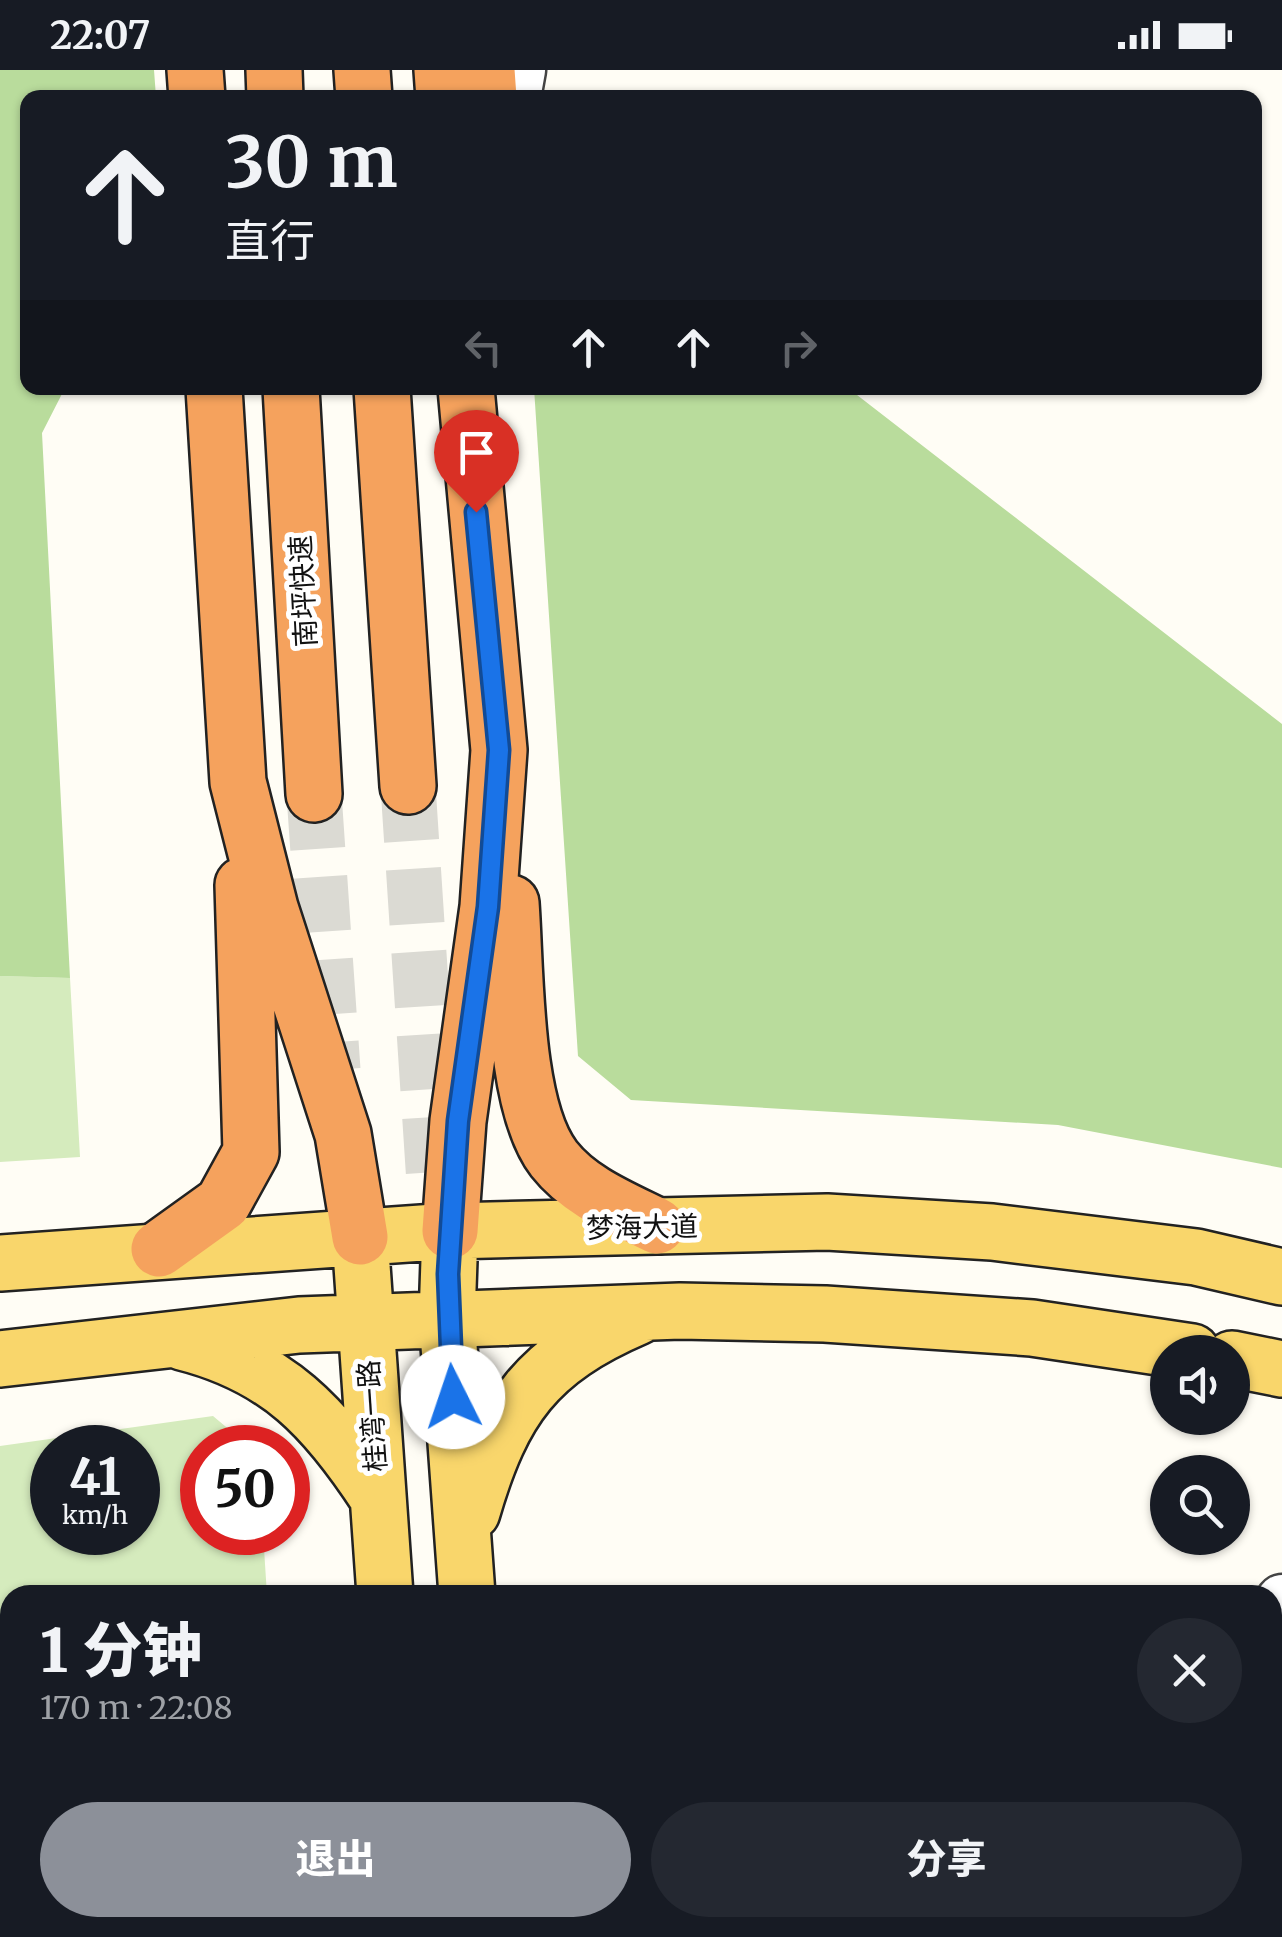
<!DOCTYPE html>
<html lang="zh">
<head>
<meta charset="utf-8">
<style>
  body { margin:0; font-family:Merriweather,"Noto Sans SC",serif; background:#242831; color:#f1f3f6; height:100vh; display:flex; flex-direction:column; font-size:38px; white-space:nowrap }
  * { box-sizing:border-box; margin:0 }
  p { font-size:32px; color:#9ea1a6 }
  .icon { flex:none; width:55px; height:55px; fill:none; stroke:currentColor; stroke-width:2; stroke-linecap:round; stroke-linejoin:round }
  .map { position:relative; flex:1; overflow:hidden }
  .panel { position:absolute; left:0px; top:1515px; width:1282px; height:352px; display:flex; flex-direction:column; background:#171b24; border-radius:30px 30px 0 0; box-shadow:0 2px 8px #0004 }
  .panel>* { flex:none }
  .guide { position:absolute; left:20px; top:20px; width:1242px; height:305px; border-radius:20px; box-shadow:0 2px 8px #0004; background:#171b24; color:#f1f3f6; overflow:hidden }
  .fabs { position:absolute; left:1150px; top:1265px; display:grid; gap:20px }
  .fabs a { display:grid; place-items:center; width:100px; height:100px; border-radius:50%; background:#171b24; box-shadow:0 2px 8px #0004; font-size:50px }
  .speed { position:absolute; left:30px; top:1355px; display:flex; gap:20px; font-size:50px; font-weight:700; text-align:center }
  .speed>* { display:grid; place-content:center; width:130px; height:130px; border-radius:50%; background:#171b24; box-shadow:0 2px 8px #0004; line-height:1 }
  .speed small { font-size:25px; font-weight:400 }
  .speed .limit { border:15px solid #d22; background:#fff; color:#111 }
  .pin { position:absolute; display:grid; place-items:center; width:85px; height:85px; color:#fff; margin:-102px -42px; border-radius:50% 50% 50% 0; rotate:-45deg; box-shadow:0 0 10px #0007 }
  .pin .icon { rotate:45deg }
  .me { position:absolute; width:110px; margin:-55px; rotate:356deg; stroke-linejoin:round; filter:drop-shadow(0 0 8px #0008) }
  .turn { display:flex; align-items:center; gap:35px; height:210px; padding:0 40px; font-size:45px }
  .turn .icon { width:130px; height:130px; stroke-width:2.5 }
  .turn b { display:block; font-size:70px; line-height:85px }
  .lanes { display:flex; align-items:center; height:95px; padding:0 40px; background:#0003; justify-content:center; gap:50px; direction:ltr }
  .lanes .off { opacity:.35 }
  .round { display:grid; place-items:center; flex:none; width:105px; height:105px; border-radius:52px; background:#242831 }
  .summary { display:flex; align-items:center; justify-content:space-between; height:170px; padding:0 40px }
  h1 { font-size:60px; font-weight:800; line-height:75px }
  .primary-button { display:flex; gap:20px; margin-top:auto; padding:20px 40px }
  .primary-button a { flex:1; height:115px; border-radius:60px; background:#8c9099; color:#fff; font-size:40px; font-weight:800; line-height:115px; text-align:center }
  .primary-button a+a { background:#242831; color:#f1f3f6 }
  .status { display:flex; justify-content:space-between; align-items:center; height:70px; padding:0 50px; background:#171b24; direction:ltr }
  .status svg { height:28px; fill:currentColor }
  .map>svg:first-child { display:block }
</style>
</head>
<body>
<div class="status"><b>22:07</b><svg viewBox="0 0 49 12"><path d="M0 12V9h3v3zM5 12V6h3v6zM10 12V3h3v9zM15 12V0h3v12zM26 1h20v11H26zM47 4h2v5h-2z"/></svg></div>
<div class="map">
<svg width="1282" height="1867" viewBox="0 0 1282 1867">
  <rect width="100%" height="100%" fill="#fffdf5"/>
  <path fill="#d5ebbd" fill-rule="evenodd" d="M0 906 70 908 80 1087 0 1092Z
    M213 1346 250 1377 202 1378V1462L263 1463 267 1525H10V1858H289V1867H0V1376ZM52 1378H138V1462H52Z"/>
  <path fill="#b9dc9c" d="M0 0H154L156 27 28 28V318H65L42 363 70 908 0 906Z
    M534 318H848L1282 654V1098L1058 1055 631 1030 578 986Z"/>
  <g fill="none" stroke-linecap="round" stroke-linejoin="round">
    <path stroke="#dbdad3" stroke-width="55" stroke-dasharray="55 28" stroke-linecap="butt" d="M408 716 435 1128
      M314 724 333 1000"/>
    <g stroke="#444" stroke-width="55">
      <path id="minor" d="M515 28 520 0
        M1272 1543 1282 1530
        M1033 1867 1040 1858"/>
    </g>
    <g stroke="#222" stroke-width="60">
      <path id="major" d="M450 1161 447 1248 467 1525
        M360 1167 385 1525
        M0 1193 450 1161 827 1152 992 1162 1196 1187 1282 1207
        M182 1272C278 1296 325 1347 378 1428
        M0 1289 299 1255 680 1241 825 1244 1032 1258 1192 1282
        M1232 1289 1282 1299
        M472 1442C502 1338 537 1290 637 1247
        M409 1858 410 1867
        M490 1858V1867"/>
    </g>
    <g stroke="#222" stroke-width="60">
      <path id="highway" d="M195 0 197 28
        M274 0 275 28
        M362 0 364 28
        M442 0 444 28
        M487 0 489 28
        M214 318 238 712 270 838 343 1064 360 1167
        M291 318 314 724
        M382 318 408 716
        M511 833C516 901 513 1036 554 1089 580 1122 621 1138 657 1156
        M450 1161 458 1051 488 837 499 680 466 318
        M159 1179 223 1133 251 1082 243 815"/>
    </g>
    <use href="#minor" stroke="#fff" stroke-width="50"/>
    <use href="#major" stroke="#f9d66b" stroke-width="55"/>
    <use href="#highway" stroke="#f5a25d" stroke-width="55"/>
  </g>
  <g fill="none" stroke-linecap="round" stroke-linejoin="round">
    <g stroke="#114b97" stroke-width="25">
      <path id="route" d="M453 1327 448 1204 458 1051 488 837 499 680 476 442"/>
    </g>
    <use href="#route" stroke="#1a73e8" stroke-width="18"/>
  </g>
  <g text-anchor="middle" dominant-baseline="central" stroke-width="10" stroke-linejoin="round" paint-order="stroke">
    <g font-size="28" fill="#111" stroke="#fff">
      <text transform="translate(303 521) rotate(-93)">南坪快速</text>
      <text transform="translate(642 1157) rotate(-1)">梦海大道</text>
      <text transform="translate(372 1346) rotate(-94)">桂湾一路</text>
    </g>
  </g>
</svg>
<div class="fabs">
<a><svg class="icon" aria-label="sound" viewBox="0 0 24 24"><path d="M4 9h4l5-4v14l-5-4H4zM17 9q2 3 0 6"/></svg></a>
<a><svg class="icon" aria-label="search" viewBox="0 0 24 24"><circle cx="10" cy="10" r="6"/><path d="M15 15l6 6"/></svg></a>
</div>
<div class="speed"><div>41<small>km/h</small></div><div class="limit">50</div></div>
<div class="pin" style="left:476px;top:442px;background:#d93025"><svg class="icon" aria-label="arrive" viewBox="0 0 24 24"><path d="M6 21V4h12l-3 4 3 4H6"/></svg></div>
<svg class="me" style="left:453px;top:1327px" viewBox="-20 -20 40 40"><circle r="19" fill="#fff"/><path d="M0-13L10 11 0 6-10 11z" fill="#1a73e8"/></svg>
<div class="guide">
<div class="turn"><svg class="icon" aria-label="ahead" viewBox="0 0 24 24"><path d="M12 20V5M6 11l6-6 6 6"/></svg><div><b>30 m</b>直行</div></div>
<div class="lanes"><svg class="icon off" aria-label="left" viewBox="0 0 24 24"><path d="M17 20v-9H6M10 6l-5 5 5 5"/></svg><svg class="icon" aria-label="ahead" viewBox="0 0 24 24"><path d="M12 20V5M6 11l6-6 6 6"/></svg><svg class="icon" aria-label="ahead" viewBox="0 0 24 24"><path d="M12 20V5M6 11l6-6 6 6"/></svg><svg class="icon off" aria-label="right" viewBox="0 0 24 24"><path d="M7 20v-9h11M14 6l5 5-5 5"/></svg></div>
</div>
<section class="panel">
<div class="summary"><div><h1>1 分钟</h1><p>170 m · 22:08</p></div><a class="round"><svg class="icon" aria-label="close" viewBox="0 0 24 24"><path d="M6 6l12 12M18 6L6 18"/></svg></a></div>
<div class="primary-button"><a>退出</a><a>分享</a></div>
</section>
</div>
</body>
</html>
